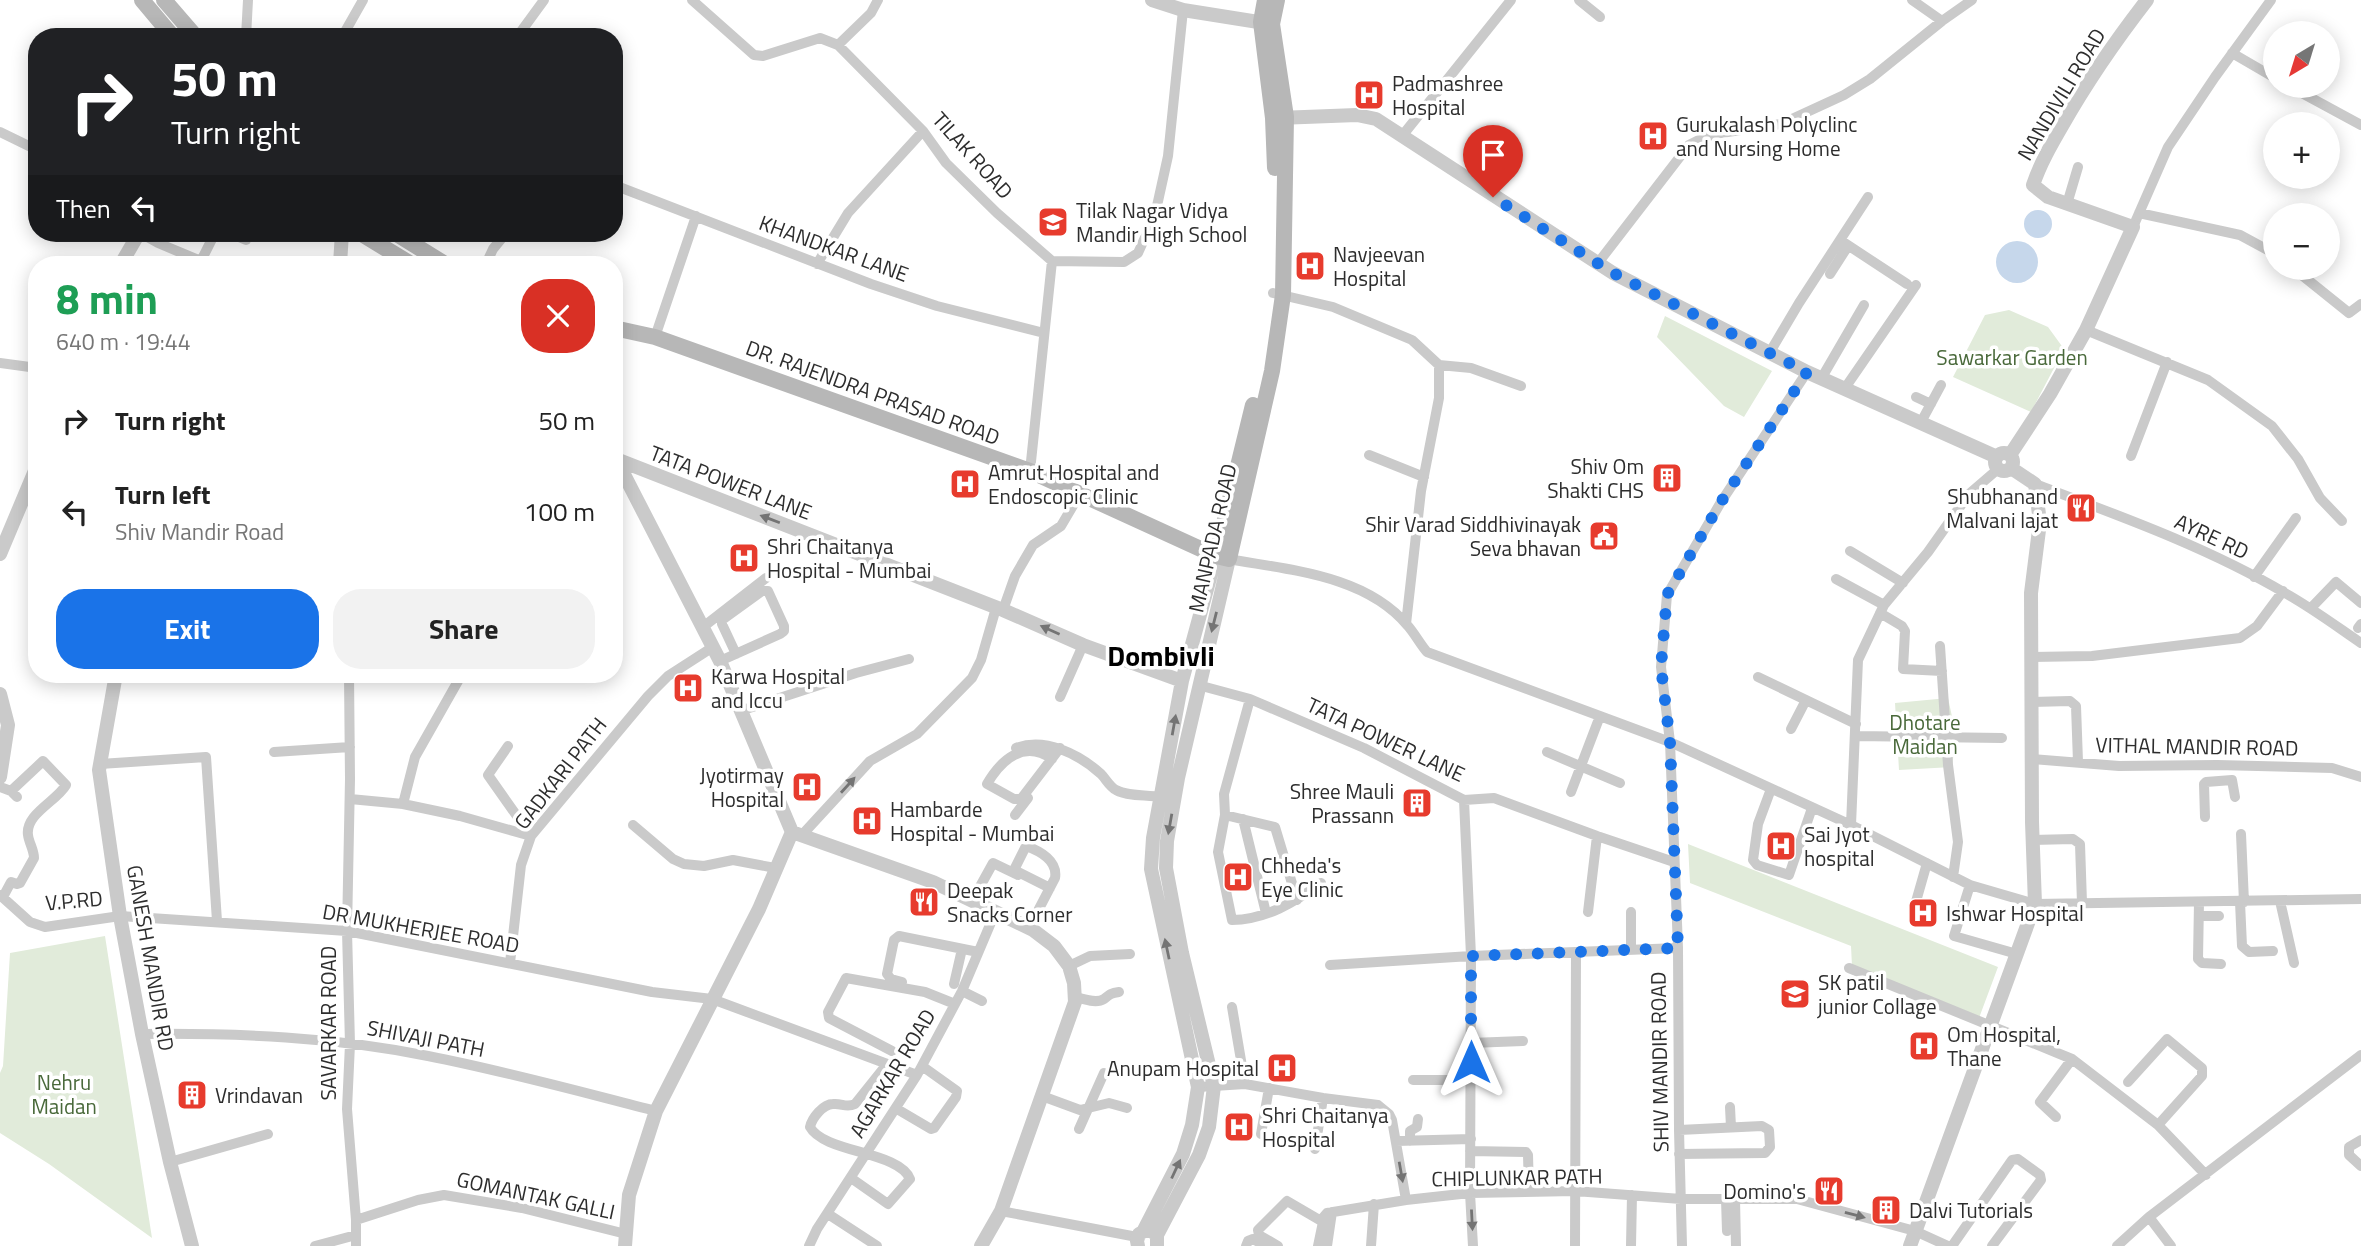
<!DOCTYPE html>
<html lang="en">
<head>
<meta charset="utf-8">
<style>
  body { margin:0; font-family:"Titillium Web",sans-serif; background:#f2f2f2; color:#222; height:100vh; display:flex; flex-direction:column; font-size:26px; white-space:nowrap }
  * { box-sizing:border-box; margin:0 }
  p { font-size:23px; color:#767676 }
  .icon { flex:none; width:38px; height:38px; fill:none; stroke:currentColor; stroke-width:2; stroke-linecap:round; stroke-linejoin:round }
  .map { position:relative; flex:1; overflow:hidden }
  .drawer { position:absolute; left:28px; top:256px; width:595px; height:427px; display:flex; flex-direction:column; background:#fff; border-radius:28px; box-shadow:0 4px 18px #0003 }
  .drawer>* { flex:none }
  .guide { position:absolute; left:28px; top:28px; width:595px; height:214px; border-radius:28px; box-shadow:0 4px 18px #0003; background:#202124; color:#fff; overflow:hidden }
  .needle { width:46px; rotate:218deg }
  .fabs { position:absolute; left:2263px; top:21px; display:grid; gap:14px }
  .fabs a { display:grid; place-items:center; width:77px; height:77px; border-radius:50%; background:#fff; box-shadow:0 4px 18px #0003; font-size:35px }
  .pin { position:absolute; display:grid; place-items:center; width:60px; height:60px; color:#fff; margin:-72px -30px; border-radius:50% 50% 50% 0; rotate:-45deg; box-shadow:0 0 7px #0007 }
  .pin .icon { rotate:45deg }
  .me { position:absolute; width:77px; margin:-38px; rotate:0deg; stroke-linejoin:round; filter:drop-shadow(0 0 5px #0008) }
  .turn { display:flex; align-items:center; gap:24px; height:147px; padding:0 28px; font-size:32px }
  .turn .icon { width:91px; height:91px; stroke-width:2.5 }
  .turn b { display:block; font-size:49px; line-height:60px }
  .then { display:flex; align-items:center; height:66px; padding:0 28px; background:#0003; gap:14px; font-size:26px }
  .round { display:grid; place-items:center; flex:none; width:74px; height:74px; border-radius:28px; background:#f2f2f2 }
  .summary { display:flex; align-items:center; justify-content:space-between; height:119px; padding:0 28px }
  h1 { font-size:42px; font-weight:700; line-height:52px; color:#1e9e55 }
  .primary-button { display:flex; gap:14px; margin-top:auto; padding:14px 28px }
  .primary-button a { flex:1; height:80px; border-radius:28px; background:#1a73e8; color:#fff; font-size:28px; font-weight:700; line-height:80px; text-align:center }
  .primary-button a+a { background:#f2f2f2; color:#222 }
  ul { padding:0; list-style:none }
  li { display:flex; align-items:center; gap:21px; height:91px; padding:0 28px }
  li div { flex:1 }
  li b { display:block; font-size:26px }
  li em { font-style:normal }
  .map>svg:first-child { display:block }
</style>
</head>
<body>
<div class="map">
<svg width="2361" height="1246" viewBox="0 0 2361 1246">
  <rect width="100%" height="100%" fill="#fff"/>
  <path fill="#e1ebda" d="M2009 310 2048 327 2064 349 2031 412 1953 377 1985 315Z
    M1665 316 1772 371 1744 417 1724 406 1657 337Z
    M1948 698 1956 735 1952 767 1899 770 1895 703Z
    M1688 844 1998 967 1979 1018 1852 966 1851 946 1690 883Z
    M105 936 152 1238 49 1164 0 1133V1073L3 1066 10 953Z"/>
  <path fill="#c6d7eb" d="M2024 224a14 14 0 1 1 28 0a14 14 0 1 1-28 0Z
    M1996 262a21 21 0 1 1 42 0a21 21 0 1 1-42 0Z"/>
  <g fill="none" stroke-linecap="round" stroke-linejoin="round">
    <path stroke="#cacaca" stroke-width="10" d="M692 0 754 55 763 56 820 38 838 45 923 131 946 163 997 213 1052 261 1030 471
      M1579 0 1600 17
      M1912 0 1942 21
      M246 37 248 0
      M342 37 363 0
      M517 37 544 0
      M838 45 871 13 878 0
      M2232 53 2275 78
      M2289 86 2361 125
      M0 132 37 150
      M1402 136 1511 0
      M614 185 871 284 937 306 1044 333
      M2067 204 2078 167
      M2139 213 2240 235 2275 254
      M2133 227 2168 147 2215 77 2271 0
      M120 233 135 239
      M140 233 158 243 201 261 215 233
      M229 233 246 240
      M1840 240 1907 284
      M1052 261 1124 262 1138 253 1155 215 1168 156 1183 10
      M1598 263 1689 145 1705 137 1721 133 1781 124 1844 95 1870 79 1942 21 1972 0
      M486 264 493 249 506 233
      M817 264 848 213 923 131
      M2293 268 2349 313 2361 304
      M1830 274 1848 246
      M1273 293 1333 307 1412 340 1439 365V398L1421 491 1406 624
      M2086 330 2208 380 2272 426 2298 459 2320 498 2342 521
      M655 337 696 216
      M1770 352 1799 303 1868 197
      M0 363 37 368
      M1439 365 1471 368 1521 386
      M1821 379 1864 305
      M1845 388 1916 285
      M1916 397 1931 404
      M1920 424 1941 385
      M1369 455 1424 477
      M2131 456 2167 362
      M2035 484C2120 516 2207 547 2285 593 2312 608 2336 626 2361 643
      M1850 551 1903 583
      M1229 559C1289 570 1366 575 1408 626 1415 634 1420 644 1427 652L1670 742 1851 825 1970 885 2035 904 2361 899
      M2254 577 2296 518
      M1836 579 1884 605
      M2311 608 2336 582 2361 603
      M1003 610 1015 576 1033 545 1061 526 1081 492
      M1880 613 1902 626 1905 631 1903 669 1942 671
      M703 627 766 578
      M2358 628 2361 624
      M1940 646 1948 765 1958 842 1953 877
      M2032 657 2092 656 2240 638 2257 626 2283 591
      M720 661 780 634 784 631V626L768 591H762L722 620V624L736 654
      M349 674 350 779 347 931 350 1044 347 1109 356 1220V1246
      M1758 677 1856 724
      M1198 685 1250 699 1364 748 1464 800 1494 798 1597 836 1674 862
      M1060 697 1083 645
      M1250 699 1224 794 1225 815 1275 827 1297 900
      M2031 702 2070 701 2076 706 2078 762
      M740 711 856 673 909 659
      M1791 729 1806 700
      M1856 736 2002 738
      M508 746 488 775 531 836
      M1016 748C1045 737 1079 754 1101 774 1106 779 1109 786 1116 790 1129 797 1151 795 1165 797
      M274 752 350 747
      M1547 752 1620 783
      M1052 759C1024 739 1001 760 987 784L1014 799H1021L1060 748
      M2031 759 2119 766 2217 765 2332 768 2361 777
      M100 764 206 757 217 921
      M0 787 11 791 17 797
      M1771 789 1758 824 1753 860 1757 865 1789 875 1812 808
      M1571 792 1600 716
      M350 799 403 804 460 816 531 836
      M1464 800 1471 956 1470 1193 1473 1246
      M403 804 415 757 462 674
      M1015 815 1028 798
      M1225 815 1218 852 1232 920C1265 920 1295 902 1321 883
      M2205 817 2204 784 2206 782 2232 780 2235 797
      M1243 819 1266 913
      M633 825 673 859 684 864 704 866 733 860 775 868
      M1851 825 1858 660 1884 605 1928 552 1969 494 1998 469
      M2241 834 2244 902
      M802 835 870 761 917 734 972 678 981 660 996 608
      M2032 840 2073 839 2080 844 2082 903
      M1970 885 1954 936 2017 954
      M0 895 30 922 45 927 120 916 347 931 652 992 712 999 917 1075
      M3 897 11 882 17 884 20 883 34 858C34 850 29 843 28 835 25 814 57 801 66 785L43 761 11 791
      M972 901 993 863 1018 875
      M2280 901 2294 963
      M2199 902 2198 959 2202 963 2221 964
      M2240 902 2242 946 2249 952 2273 951
      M1588 912 1597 836
      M1913 912 1927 863
      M2199 916H2219
      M1029 928 1055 878C1058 861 1040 851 1026 846L1015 868 1016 871 1050 888
      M1631 950V912
      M510 963 521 865 531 836 648 696 668 676 713 647
      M1330 965 1471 956 1678 948
      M1069 966 1090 956 1130 954
      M1849 968 2072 1059 2158 1125 2206 1175
      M902 982 891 979 887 974 894 940 899 936 978 952
      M954 984 962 949
      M962 991 982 1001
      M1075 997C1084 999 1096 1004 1104 999 1110 994 1111 993 1119 992
      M1232 1007 1245 1084
      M142 1034C238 1033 334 1037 428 1056 505 1071 581 1092 656 1111
      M1471 1043 1523 1041
      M892 1051 829 1018 828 1012 846 978 925 992 955 1004
      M1413 1080H1471
      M2128 1082 2167 1039 2202 1068V1076L2158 1125
      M1198 1087 1245 1084 1323 1098 1378 1105 1389 1114 1392 1120 1406 1200 1470 1193 1575 1191 1681 1199H1797L1915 1231 1948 1246
      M1042 1096 1080 1110 1109 1103 1127 1108
      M1730 1107 1731 1127
      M897 1109 931 1129 934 1128 956 1097 957 1091 922 1066
      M2056 1117 2040 1102 2072 1059
      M1079 1129 1104 1073
      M1679 1130 1762 1126 1769 1130 1770 1147 1765 1153 1679 1154
      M1261 1134 1269 1088
      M2361 1140 2349 1147V1155L2361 1166
      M1396 1141 1471 1139
      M1410 1141V1131L1417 1127 1418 1119
      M1315 1149 1323 1098
      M1470 1151 1526 1152 1528 1155 1529 1192
      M170 1162 268 1134
      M851 1178 888 1204 910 1179C899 1151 824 1153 810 1127 812 1118 823 1104 833 1104 842 1103 846 1108 855 1104L887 1064
      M1726 1199 1727 1231
      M1735 1199 1736 1246
      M1001 1211 1137 1237
      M828 1214 877 1246
      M2149 1217 2171 1246
      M356 1220 418 1200 444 1195 522 1208 626 1234
      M1321 1220 1327 1213 1406 1200
      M315 1246 356 1235
      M809 1246 817 1229 917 1075 962 991 995 913
      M1246 1246 1248 1241 1253 1239 1264 1245
      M1278 1246 1259 1235 1258 1230 1287 1201 1323 1222 1318 1246
      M1327 1246 1332 1212
      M1371 1246 1374 1204
      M1575 1246 1576 952
      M1631 1246 1632 1195
      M1682 1246 1679 1130 1678 948 1670 742 1661 667 1667 595 1721 502 1807 372
      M1952 1246 2012 1160 2018 1159 2040 1175 2041 1180 1992 1246
      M2117 1246 2149 1217 2361 1055"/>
    <path stroke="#cacaca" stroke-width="14" d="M1152 0 1183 10 1271 24
      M1278 118 1357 115 1376 119 1613 273 1807 372 1997 457
      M121 264 139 233
      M340 264 342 233
      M1995 462a9 9 0 1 1 18 0a9 9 0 1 1-18 0Z
      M2010 455 2050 394 2086 330 2133 227 2048 197 2033 185C2040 164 2051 145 2062 126 2087 82 2116 40 2147 0
      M615 457 720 661 792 832
      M616 459 1003 610 1083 645 1182 681
      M0 554 37 466
      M116 674 99 770 120 916 142 1034 170 1162 192 1246
      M0 694 8 725 0 777
      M792 832 933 882 1033 930 1054 946 1069 966 1074 983 1075 1002 1001 1211 981 1246
      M1144 1230 1183 1154 1192 1125 1198 1087 1151 869 1153 838 1182 681 1216 556
      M1157 1235 1199 1155 1209 1127 1214 1086 1182 953 1166 868 1167 841 1178 778 1229 559
      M625 1246 629 1195 656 1111 759 909 792 832
      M1138 1246 1137 1241 1139 1234 1148 1229 1157 1235V1246
      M1910 1246 2035 904 2032 822 2031 593 2040 522 2035 484 2011 468"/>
    <path stroke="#b7b7b7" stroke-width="16" d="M142 0 173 37
      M164 0 196 37
      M1265 0 1261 22 1273 118 1275 168
      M360 233 411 264
      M395 233 445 264
      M614 328 655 337 1030 471 1216 556 1229 559 1272 371 1283 295 1286 117 1272 24 1277 0
      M1216 556 1253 405"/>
  </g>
  <defs><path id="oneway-solid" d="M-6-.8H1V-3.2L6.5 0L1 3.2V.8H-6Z" transform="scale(1.75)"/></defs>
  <g fill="#747474">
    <use href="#oneway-solid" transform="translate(770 519) rotate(-159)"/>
    <use href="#oneway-solid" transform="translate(1214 622) rotate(104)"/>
    <use href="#oneway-solid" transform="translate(1050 630) rotate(-156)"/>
    <use href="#oneway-solid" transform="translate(1174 725) rotate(-80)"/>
    <use href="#oneway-solid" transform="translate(848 785) rotate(-48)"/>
    <use href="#oneway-solid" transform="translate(1170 824) rotate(100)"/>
    <use href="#oneway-solid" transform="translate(1167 949) rotate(-102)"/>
    <use href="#oneway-solid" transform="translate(1176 1169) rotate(-65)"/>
    <use href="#oneway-solid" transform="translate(1401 1172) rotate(80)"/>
    <use href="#oneway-solid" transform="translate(1855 1215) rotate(15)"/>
    <use href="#oneway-solid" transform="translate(1472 1220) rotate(87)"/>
  </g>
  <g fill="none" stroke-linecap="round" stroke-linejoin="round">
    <path stroke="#1a73e8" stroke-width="12" stroke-dasharray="0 21.6" d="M1471 1062V956L1678 948 1670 742 1661 667 1667 595 1721 502 1807 372 1613 273 1493 197"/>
  </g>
  <defs>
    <g id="hospital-square" transform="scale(1.575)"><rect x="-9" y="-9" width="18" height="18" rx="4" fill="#e73b2d" stroke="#fff"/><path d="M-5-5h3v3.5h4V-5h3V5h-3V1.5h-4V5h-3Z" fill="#fff"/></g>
    <g id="school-square" transform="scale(1.575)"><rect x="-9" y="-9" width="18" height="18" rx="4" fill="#e73b2d" stroke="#fff"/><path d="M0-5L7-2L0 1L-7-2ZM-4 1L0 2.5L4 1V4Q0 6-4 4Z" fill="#fff"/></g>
    <g id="building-square" transform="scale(1.575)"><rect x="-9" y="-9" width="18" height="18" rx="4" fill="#e73b2d" stroke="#fff"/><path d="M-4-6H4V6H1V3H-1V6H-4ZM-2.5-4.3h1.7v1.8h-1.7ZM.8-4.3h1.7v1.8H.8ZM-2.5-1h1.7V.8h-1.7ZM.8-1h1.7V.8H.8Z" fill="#fff"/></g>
    <g id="restaurant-square" transform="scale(1.575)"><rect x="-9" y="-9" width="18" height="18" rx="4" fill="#e73b2d" stroke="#fff"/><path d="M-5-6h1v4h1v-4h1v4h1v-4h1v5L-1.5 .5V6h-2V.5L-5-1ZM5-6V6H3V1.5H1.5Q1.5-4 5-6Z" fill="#fff"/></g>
    <g id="civic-square" transform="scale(1.575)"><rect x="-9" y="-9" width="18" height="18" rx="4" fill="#e73b2d" stroke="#fff"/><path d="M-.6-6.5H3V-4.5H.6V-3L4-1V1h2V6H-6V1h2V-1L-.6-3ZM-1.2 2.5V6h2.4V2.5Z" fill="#fff"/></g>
    <g id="university-square" transform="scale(1.575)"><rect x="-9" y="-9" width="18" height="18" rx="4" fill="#e73b2d" stroke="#fff"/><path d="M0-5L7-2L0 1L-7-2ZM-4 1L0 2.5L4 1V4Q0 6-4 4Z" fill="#fff"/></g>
  </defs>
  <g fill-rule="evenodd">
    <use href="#hospital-square" x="1369" y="95"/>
    <use href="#hospital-square" x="1653" y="136"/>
    <use href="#school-square" x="1053" y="222"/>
    <use href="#hospital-square" x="1310" y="266"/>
    <use href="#building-square" x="1667" y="478"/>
    <use href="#hospital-square" x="965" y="484"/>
    <use href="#restaurant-square" x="2081" y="508"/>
    <use href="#civic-square" x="1604" y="536"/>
    <use href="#hospital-square" x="744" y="558"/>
    <use href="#hospital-square" x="688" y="688"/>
    <use href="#hospital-square" x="807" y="787"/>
    <use href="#building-square" x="1417" y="803"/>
    <use href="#hospital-square" x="867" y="821"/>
    <use href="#hospital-square" x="1781" y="846"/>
    <use href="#hospital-square" x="1238" y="877"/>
    <use href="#restaurant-square" x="924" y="902"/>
    <use href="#hospital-square" x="1923" y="913"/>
    <use href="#university-square" x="1795" y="994"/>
    <use href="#hospital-square" x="1924" y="1046"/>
    <use href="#hospital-square" x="1282" y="1068"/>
    <use href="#building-square" x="192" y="1095"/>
    <use href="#hospital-square" x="1239" y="1127"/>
    <use href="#restaurant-square" x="1829" y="1191"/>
    <use href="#building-square" x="1886" y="1210"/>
  </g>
  <g text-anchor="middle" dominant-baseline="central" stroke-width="7" stroke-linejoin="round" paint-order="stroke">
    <g font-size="21" fill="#2d2d2d" stroke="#fff" text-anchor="start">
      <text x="1392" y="83">Padmashree<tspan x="1392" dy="24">Hospital</tspan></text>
      <text x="1676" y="124">Gurukalash Polyclinc<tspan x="1676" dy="24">and Nursing Home</tspan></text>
      <text x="1076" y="210">Tilak Nagar Vidya<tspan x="1076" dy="24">Mandir High School</tspan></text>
      <text x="1333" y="254">Navjeevan<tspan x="1333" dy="24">Hospital</tspan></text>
      <text x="1644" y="466" text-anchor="end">Shiv Om<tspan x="1644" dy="24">Shakti CHS</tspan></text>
      <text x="988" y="472">Amrut Hospital and<tspan x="988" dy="24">Endoscopic Clinic</tspan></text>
      <text x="2058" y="496" text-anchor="end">Shubhanand<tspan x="2058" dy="24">Malvani lajat</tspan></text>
      <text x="1581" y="524" text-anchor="end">Shir Varad Siddhivinayak<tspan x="1581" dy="24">Seva bhavan</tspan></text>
      <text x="767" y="546">Shri Chaitanya<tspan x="767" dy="24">Hospital - Mumbai</tspan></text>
      <text x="711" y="676">Karwa Hospital<tspan x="711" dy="24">and Iccu</tspan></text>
      <text x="784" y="775" text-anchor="end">Jyotirmay<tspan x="784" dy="24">Hospital</tspan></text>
      <text x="1394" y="791" text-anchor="end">Shree Mauli<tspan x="1394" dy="24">Prassann</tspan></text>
      <text x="890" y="809">Hambarde<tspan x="890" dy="24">Hospital - Mumbai</tspan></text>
      <text x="1804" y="834">Sai Jyot<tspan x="1804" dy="24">hospital</tspan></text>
      <text x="1261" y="865">Chheda's<tspan x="1261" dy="24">Eye Clinic</tspan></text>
      <text x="947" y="890">Deepak<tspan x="947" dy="24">Snacks Corner</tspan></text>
      <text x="1946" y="913">Ishwar Hospital</text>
      <text x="1818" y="982">SK patil<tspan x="1818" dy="24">junior Collage</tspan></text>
      <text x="1947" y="1034">Om Hospital,<tspan x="1947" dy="24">Thane</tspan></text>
      <text x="1259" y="1068" text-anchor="end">Anupam Hospital</text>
      <text x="215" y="1095">Vrindavan</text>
      <text x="1262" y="1115">Shri Chaitanya<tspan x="1262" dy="24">Hospital</tspan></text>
      <text x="1806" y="1191" text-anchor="end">Domino's</text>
      <text x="1909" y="1210">Dalvi Tutorials</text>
    </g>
    <g font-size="21" fill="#2d2d2d" stroke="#fff">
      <text transform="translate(2061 94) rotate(-59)">NANDIVILI ROAD</text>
      <text transform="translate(973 155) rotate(48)">TILAK ROAD</text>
      <text transform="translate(834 248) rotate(20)">KHANDKAR LANE</text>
      <text transform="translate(873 392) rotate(20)">DR. RAJENDRA PRASAD ROAD</text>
      <text transform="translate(731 482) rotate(21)">TATA POWER LANE</text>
      <text transform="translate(2212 536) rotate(25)">AYRE RD</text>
      <text transform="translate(1212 538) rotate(-77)">MANPADA ROAD</text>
      <text transform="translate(1386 739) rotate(25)">TATA POWER LANE</text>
      <text transform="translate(2197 746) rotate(1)">VITHAL MANDIR ROAD</text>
      <text transform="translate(560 773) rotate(-52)">GADKARI PATH</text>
      <text transform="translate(74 900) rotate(-5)">V.P.RD</text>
      <text transform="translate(421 928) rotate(10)">DR MUKHERJEE ROAD</text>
      <text transform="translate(151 958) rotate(80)">GANESH MANDIR RD</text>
      <text transform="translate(328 1023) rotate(-90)">SAVARKAR ROAD</text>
      <text transform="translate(426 1038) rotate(11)">SHIVAJI PATH</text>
      <text transform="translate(1659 1062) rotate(-91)">SHIV MANDIR ROAD</text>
      <text transform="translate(892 1073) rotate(-59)">AGARKAR ROAD</text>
      <text transform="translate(1517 1177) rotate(-1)">CHIPLUNKAR PATH</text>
      <text transform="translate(536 1195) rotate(12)">GOMANTAK GALLI</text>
    </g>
    <g font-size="21" fill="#49693a" stroke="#fff">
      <text x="2012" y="357">Sawarkar Garden</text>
      <text x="1925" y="722">Dhotare<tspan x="1925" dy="24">Maidan</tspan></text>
      <text x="64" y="1082">Nehru<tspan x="64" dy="24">Maidan</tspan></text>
    </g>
    <g font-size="28" font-weight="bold" fill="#000" stroke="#fff">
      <text x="1161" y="655">Dombivli</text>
    </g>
  </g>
</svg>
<div class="fabs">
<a><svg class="needle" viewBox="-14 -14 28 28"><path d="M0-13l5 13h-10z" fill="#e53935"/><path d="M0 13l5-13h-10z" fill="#767676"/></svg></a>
<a>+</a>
<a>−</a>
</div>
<div class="pin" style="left:1493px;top:197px;background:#d93025"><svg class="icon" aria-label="arrive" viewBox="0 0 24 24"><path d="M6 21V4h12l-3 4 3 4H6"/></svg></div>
<svg class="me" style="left:1471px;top:1062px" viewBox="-20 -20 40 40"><path d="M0-17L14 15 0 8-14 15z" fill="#1a73e8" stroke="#fff" stroke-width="4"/></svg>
<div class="guide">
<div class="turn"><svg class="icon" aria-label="right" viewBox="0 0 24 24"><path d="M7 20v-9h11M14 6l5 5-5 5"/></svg><div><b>50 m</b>Turn right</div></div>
<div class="then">Then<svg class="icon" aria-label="left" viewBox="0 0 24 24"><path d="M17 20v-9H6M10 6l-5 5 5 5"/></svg></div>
</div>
<section class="drawer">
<div class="summary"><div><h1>8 min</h1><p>640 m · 19:44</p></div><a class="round" style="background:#d93025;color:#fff"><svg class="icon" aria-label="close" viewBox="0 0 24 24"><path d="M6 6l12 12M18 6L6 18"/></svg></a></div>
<ul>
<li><svg class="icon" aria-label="right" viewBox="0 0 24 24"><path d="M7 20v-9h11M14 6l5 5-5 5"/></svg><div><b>Turn right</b></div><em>50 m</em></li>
<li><svg class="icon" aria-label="left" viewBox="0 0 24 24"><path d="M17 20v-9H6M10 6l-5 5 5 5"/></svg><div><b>Turn left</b><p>Shiv Mandir Road</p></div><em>100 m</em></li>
</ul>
<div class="primary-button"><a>Exit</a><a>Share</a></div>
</section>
</div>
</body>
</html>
